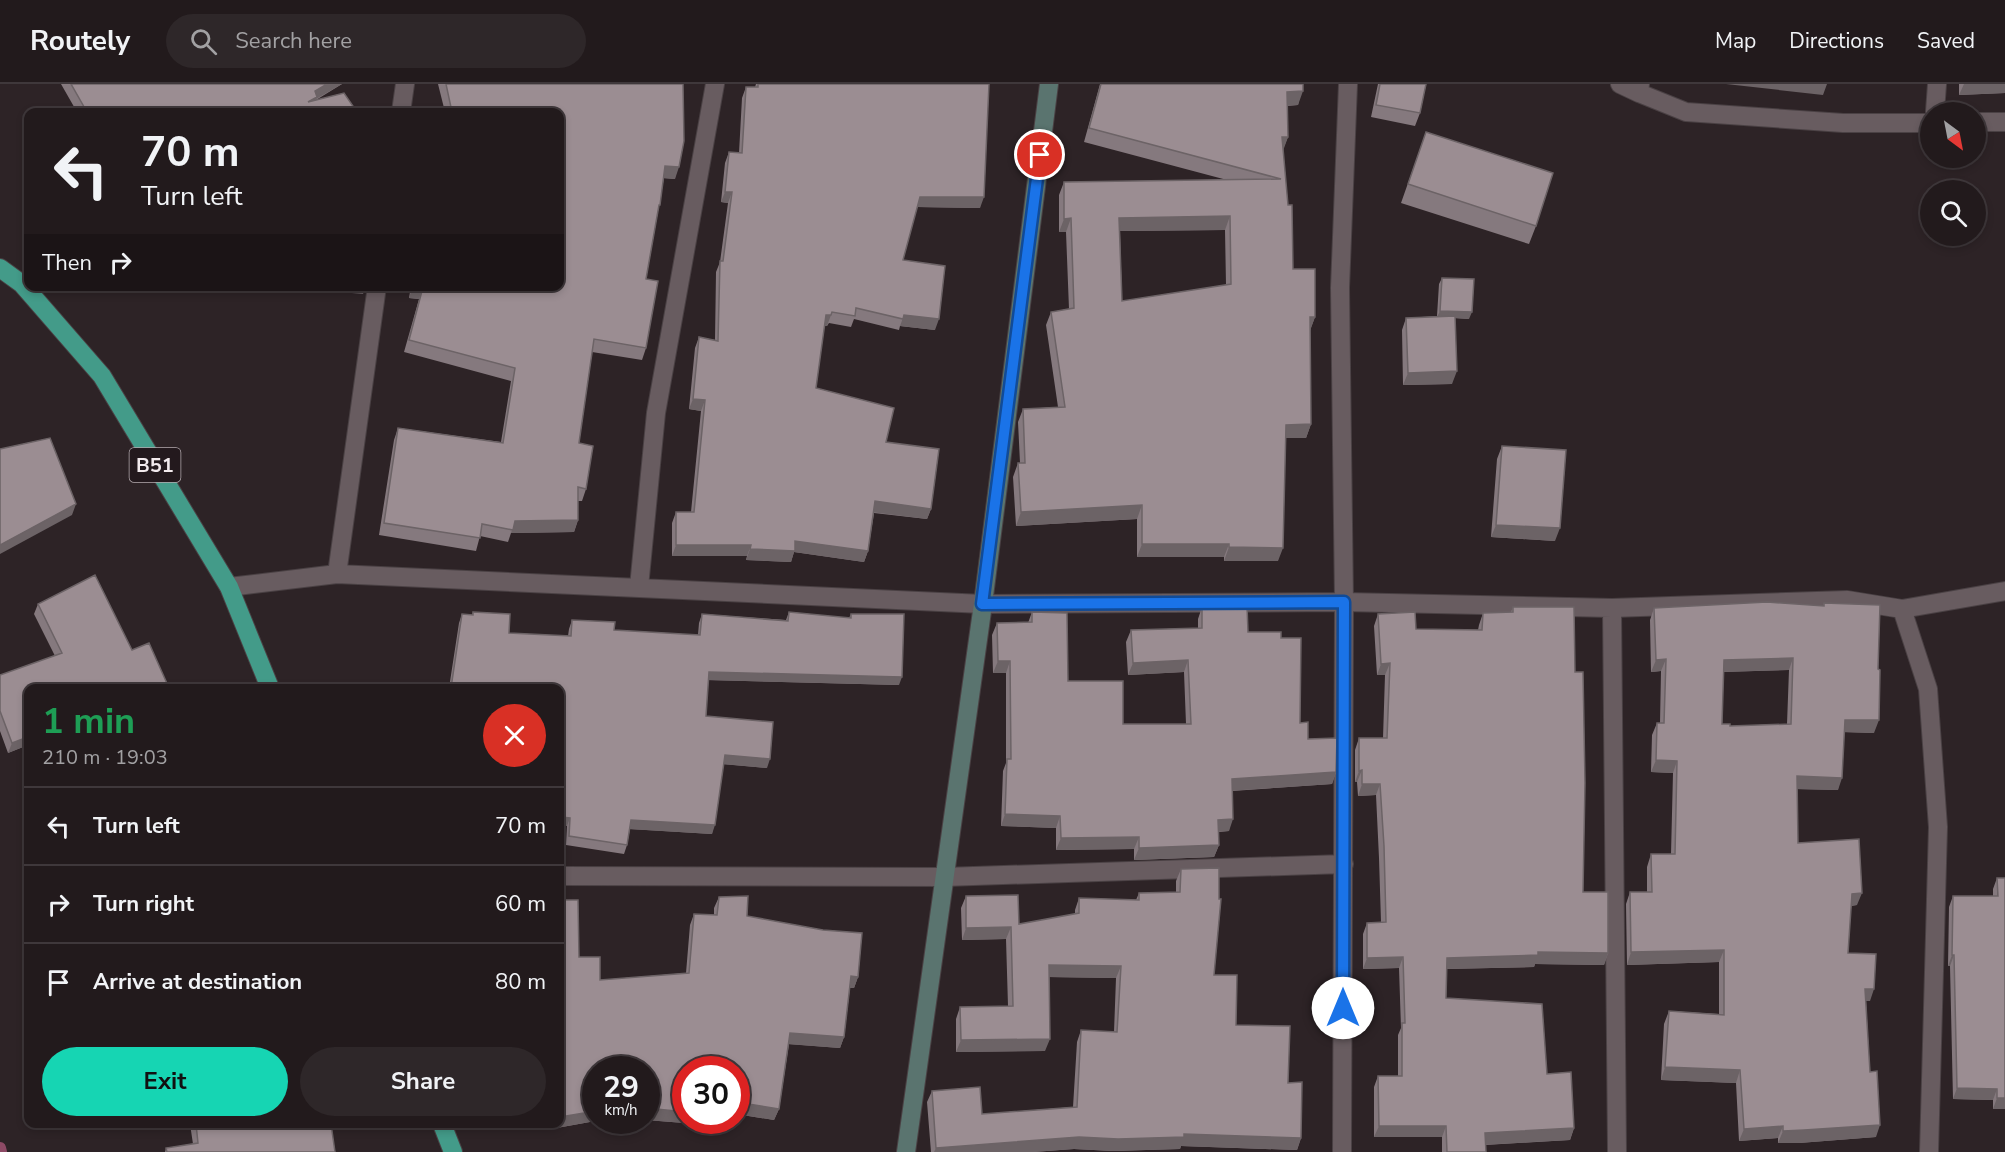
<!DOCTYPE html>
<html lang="en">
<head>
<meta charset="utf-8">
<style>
  body { margin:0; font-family:"Nunito Sans",sans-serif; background:#2e2729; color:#f1f3f6; height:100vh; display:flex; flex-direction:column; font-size:22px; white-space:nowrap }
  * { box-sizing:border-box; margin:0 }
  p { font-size:20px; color:#a2a1a3 }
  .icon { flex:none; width:33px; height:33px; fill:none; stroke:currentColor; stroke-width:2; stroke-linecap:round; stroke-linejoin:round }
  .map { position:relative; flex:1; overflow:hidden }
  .side { position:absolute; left:24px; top:600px; width:540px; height:444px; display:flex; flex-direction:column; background:#221a1c; border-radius:12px; box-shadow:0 3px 9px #0003,0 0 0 2px #3f383b }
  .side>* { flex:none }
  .banner { position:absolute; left:24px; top:24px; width:540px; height:183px; border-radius:12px; box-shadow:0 3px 9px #0003,0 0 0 2px #3f383b; background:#221a1c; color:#f1f3f6; overflow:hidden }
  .needle { width:39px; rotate:148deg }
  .controls { position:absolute; left:1920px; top:18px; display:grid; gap:12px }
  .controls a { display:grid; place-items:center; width:66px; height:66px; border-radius:50%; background:#221a1c; box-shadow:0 3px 9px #0003,0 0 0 2px #3f383b; font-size:30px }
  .speed { position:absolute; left:582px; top:972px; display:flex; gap:12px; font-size:30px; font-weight:700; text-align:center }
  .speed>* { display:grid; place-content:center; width:78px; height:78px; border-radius:50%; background:#221a1c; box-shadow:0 3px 9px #0003,0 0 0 2px #3f383b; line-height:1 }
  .speed small { font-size:15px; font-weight:400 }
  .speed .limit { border:9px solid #d22; background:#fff; color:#111 }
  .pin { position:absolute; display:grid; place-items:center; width:51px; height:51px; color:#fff; margin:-26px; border:3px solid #fff; border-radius:50%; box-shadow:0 2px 6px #0007 }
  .me { position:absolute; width:66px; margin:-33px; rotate:0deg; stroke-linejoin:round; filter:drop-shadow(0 0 4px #0008) }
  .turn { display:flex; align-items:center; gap:21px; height:126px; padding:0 18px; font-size:27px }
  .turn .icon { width:78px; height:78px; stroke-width:2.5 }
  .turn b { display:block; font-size:42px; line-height:51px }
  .then { display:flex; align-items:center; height:57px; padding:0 18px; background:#0003; gap:12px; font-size:22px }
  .round { display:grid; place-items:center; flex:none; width:63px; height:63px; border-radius:32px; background:#2e2729 }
  .head { display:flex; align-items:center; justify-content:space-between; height:102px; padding:0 18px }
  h1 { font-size:36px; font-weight:700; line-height:45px; color:#1e9e55 }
  .cta { display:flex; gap:12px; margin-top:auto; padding:12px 18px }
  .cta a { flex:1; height:69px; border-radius:36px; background:#16d5b3; color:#111; font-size:24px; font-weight:700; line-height:69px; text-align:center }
  .cta a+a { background:#2e2729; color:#f1f3f6 }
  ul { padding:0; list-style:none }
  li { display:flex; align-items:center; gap:18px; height:78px; padding:0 18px; border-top:2px solid #3f383b }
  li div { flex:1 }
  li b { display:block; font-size:22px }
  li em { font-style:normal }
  header { display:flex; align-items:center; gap:36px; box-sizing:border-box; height:84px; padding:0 30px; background:#221a1c; border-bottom:2px solid #3f383b }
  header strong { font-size:28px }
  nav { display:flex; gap:33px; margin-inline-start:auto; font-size:21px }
  .search { width:420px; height:54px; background:#2e2729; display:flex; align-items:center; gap:15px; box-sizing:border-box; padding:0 21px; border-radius:33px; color:#a2a1a3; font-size:22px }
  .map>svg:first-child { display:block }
</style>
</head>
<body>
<header>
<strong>Routely</strong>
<div class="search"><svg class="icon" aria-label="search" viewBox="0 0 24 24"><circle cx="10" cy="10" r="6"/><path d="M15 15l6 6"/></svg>Search here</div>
<nav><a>Map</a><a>Directions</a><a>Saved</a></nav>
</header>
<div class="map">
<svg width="2005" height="1068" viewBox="0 0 2005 1068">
  <rect width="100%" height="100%" fill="#2d2326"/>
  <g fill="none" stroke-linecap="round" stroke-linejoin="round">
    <path stroke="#8d4a65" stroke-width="12" d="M0 1064 1 1068"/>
    <g stroke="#4a4144" stroke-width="20">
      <path id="minor" d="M1620 0 1639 9 1640 0
        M1639 9 1686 28 1843 39H1930
        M401 28 405 0
        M1935 28 1937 0
        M1976 38H2005
        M337 490 377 202
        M229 503 337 490 983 520 1344 518 1612 524 1847 516 1902 525 2005 507
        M639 503 656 329 715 0
        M1612 524 1617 1068
        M1902 525 1928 605 1938 743 1929 1068
        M560 792 944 793 1344 780
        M1342 1068 1344 518 1340 204 1348 0"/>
    </g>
    <g stroke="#4a4144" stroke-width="20">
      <path id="secondary" d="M906 1068 983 520 1049 0"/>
    </g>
    <g stroke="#4a4144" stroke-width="20">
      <path id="trunk" d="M0 184 22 200 102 292 229 503 270 604
        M442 1040 453 1068"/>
    </g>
    <use href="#minor" stroke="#685c60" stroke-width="18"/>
    <use href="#secondary" stroke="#5a746f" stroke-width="18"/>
    <use href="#trunk" stroke="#439b89" stroke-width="18"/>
  </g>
  <path fill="#85797e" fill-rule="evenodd" d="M61 0H342L316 16 357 28H77Z
    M438 0H683L675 95 664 94 646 195V264L642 276 592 268 579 359 586 405 582 417H578V436L574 448 511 449 508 458 480 452 476 467 379 451 394 356 398 344 501 358 511 297 404 268 419 215 409 214 411 202H560V28H445Z
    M756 0H989L980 124 917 123 903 176 935 246 900 242 899 246 854 235 851 243 829 239 827 242H824L816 304 886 358 931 425 927 435 874 429 868 467 864 478 794 468 791 478 746 476 747 472H672V439L676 428H691L701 327 689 325 695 264 699 253 715 256 716 188 720 178 728 119 721 118 725 79 729 68 739 69 742 14 746 3H755Z
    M1100 0H1303L1298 21 1287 22 1288 53 1283 65 1293 185 1315 233 1310 246 1311 340 1306 354H1286L1278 477H1224V473H1137V435L1016 442 1013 393 1018 379H1020L1018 338 1023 325 1058 323 1046 241 1051 228 1069 225 1066 148H1059V111L1064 98 1227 96 1084 58ZM1225 146 1226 201 1122 217 1120 147Z
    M1378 0H1426L1420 29 1415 42 1371 33Z
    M1959 0H2005V9L1959 11Z
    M1426 48 1536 142 1529 160 1401 119Z
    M1442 194 1469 235 1455 234 1452 300 1403 301 1402 246 1406 234 1437 232 1439 200Z
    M1502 362 1555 457 1491 453 1497 375Z
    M1824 519 1874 649 1844 648 1838 706 1797 705 1798 759 1857 821 1851 822 1848 869 1870 917H1866L1870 988 1876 1053 1799 1059H1778V1054L1739 1057 1736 999 1661 996 1664 940 1669 927 1719 930V878L1627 881 1626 820 1630 808H1647V783L1651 770H1671L1673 689 1651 688 1652 651 1657 639H1660L1661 587 1651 588 1650 536 1654 524 1823 522ZM1789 586 1787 640 1730 642 1722 640 1723 588Z
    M38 520 169 604H28V661L8 669 0 647V591L55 572 34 530Z
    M1202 523 1248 548 1281 554 1300 639 1308 655 1336 688 1332 700 1232 707 1229 747 1219 748V761L1214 773 1134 776V765L1056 766V744L1001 742 1003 687 1006 679V589H993L992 551 997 539H1028L1032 528 1068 597 1123 640H1186L1184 588 1128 591 1126 558 1131 546 1198 544V535Z
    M1513 523 1575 588 1583 808 1608 869 1604 881 1535 880 1534 883 1447 885 1446 914 1547 990 1574 1044 1570 1056 1485 1061 1486 1068H1442V1053H1374V1003L1378 992H1398V951L1401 944 1399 884 1363 885V850L1367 839 1381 838 1379 774 1376 711 1358 712 1357 698H1355V666L1359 654H1383L1385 591H1377L1374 542 1378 530 1416 545 1478 546 1479 541 1483 529 1511 528Z
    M473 528 509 549 568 552 569 545 572 536 614 546 698 551 699 539 702 530 786 536 789 528 849 534 851 530 899 601 708 596 706 632 767 684 723 680 712 750 630 745 627 761 624 770 566 761 567 742 560 604H449L459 539 462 530 472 531Z
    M1181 785 1214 891 1236 941 1288 999 1301 1054 1297 1066 1181 1062 1180 1065 1113 1067 1074 1065 1033 1068H931L927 1018 932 1007 982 1030 1073 1023 1077 958 1081 946 1114 948 1116 894 1049 893 1045 967 956 968V935L960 923 1008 922 1006 855 962 856 961 824 966 812 1019 840 1075 830V826L1079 814 1136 816 1139 809 1176 808V797Z
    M1997 794 2005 1025H1993V1016L1953 1015 1950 882H1948L1949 823 1953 812H1993V805Z
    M748 812 747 832 823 846 862 849 858 893 854 904H850L844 953 840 964 789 960 779 1025 774 1036 736 1030V986H686V1036H698L697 1040 646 1036V986H596V1036H601L551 1045 550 1040H560V816H578L579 873H600V896L686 889 690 841 694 830 714 831V824L719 813Z
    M190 1040H331L335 1068H165L166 1064 193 1060Z"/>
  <path fill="#6c6366" d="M327 0H342L316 15 313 24 305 28 315 7Z
    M1726 0H1827L1823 11Z
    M1964 0H2005V9L1959 11Z
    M1303 7 1298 21 1282 22 1287 8Z
    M1282 53H1288L1283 67Z
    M665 82 679 83 675 95 661 94Z
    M725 108H732L728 119 721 118Z
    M920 113H984L980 124 916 123Z
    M1230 132 1225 146 1114 147 1119 134Z
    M1071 134 1066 148H1059L1064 135Z
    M319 202H366L363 210 318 206Z
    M413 202 423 203 419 215 409 214Z
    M1440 227 1472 228 1469 235 1437 233Z
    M826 231H831L827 242H822Z
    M904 231 939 235 935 246 900 242Z
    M1310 233H1315L1310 247Z
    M1457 287 1452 300 1403 301 1408 289Z
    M693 315 705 316 701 327 689 325Z
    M1311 340 1306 354H1281L1286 341Z
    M875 417 931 425 927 435 871 428Z
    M76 420 72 431 0 470V461Z
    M1142 421 1137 435 1016 442 1021 428Z
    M578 436 574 448 511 449 515 437Z
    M1496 441 1560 444 1555 457 1491 453Z
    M795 457 868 467 864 478 794 468 791 478 746 476 750 465Z
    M1142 460H1229L1224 473H1137Z
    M676 461H751L747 472H672Z
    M1229 463 1283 464 1278 477H1224Z
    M1793 574 1789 586 1719 588 1724 576Z
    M1666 575 1661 587 1651 588 1656 576Z
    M1188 576 1184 588 1128 591 1133 579Z
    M998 577H1010L1006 589H993Z
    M1390 579 1385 591H1377L1381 580Z
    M709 588 902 593 899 601 705 596Z
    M1845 636H1879L1874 649 1840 648Z
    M28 653V661L8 669 12 659Z
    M725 671 770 675 767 684 721 680Z
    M1656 676 1677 677 1673 689 1651 688Z
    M1362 686 1357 698H1355L1359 687Z
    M1336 688 1332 700 1228 707 1232 695Z
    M1797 692 1842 694 1838 706 1793 705Z
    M1362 700H1380L1376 711 1358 712Z
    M1005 730 1060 732 1056 744 1001 742Z
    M560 733 570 734 567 742H560Z
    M1233 735 1229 747 1214 748 1218 736Z
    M631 736 715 741 712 750 628 745Z
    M1139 753 1134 765 1056 766 1061 754Z
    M1219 761 1214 773 1134 776 1139 764Z
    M1862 809 1857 821 1848 822 1852 810Z
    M1011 843 1006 855 962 856 966 844Z
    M1724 866 1719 878 1627 881 1631 868Z
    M1538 868 1608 869 1604 881 1535 880 1534 883 1443 885 1447 874Z
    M1952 871H1954L1950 882H1948Z
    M1403 873 1399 884 1363 885 1367 874Z
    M1049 881 1121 882 1116 894 1045 893Z
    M851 892 858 893 854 904H847Z
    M1865 905H1874L1870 917H1860Z
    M790 949 844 953 840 964 786 960Z
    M1050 955 1045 967 956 968 961 956Z
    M1665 983 1740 986 1736 999 1661 996Z
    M1957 1004 1997 1005 1993 1016 1953 1015Z
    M1997 1014H2005V1025H1993Z
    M736 1018 779 1025 774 1036 736 1030Z
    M646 1024 686 1028V1036H698L697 1040 646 1036Z
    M596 1027V1036H601L551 1045 553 1040H560V1033Z
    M1880 1041 1876 1053 1799 1059H1778L1783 1047Z
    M1379 1042H1446L1442 1053H1374Z
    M1783 1042 1778 1054 1739 1057 1744 1045Z
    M1574 1044 1570 1056 1481 1061 1485 1049Z
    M1184 1050 1301 1054 1297 1066 1181 1062 1180 1065 1113 1067 1074 1065 1033 1068H934L936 1064 1079 1053Z"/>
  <path fill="#9b8d92" stroke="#6c6366" stroke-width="1.5" fill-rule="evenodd" d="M71 0H327L315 7 317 13 308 18 344 9 357 28H87Z
    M446 0H683L684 57 679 83 665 82 660 121H659L646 195 658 197 646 264 594 255 579 359 593 362 586 405 578 403V436L515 437 513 446 482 440 480 454 384 439 398 344 503 359 515 284 409 256 423 203 418 202H560V28H452Z
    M758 0H989L984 113H920L903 176 945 182 939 235 904 231 903 235 856 224 855 232 832 228 831 231H826L816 304 894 324 886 358 939 365 931 425 875 417 868 467 795 457V467L750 465 751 461H676V428H694L705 316 693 315 699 253 718 257 720 177H723L732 108H725L729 68 742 69 746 3H758Z
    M1101 0H1303V7L1287 8 1288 53H1282L1288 121H1292L1293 185H1315V233H1310L1311 340 1286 341 1283 464 1229 463V460H1142V421L1021 428 1018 379H1025L1023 325 1065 323 1051 228 1074 224 1071 134 1064 135V98L1281 95 1089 44ZM1230 132 1231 200 1122 217 1119 134Z
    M1380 0H1426L1420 29 1376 21Z
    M1426 48 1553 89 1536 142 1408 100Z
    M1442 194 1474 195 1472 228 1440 227Z
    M1455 232 1457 287 1408 289 1406 234Z
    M50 354 76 420 0 461V365Z
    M1502 362 1566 366 1560 444 1496 441Z
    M95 491 132 566 149 559 169 604H28V653L12 659 0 627V591L62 569 38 520Z
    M1767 518 1824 522V519L1880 521 1878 585 1880 586 1879 636H1845L1842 694 1797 692 1798 759 1859 755 1862 809 1852 810 1848 869 1876 870 1874 905H1865L1870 988 1877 987 1880 1041 1804 1046 1783 1047V1042L1744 1045 1740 986 1665 983 1669 927 1724 931V866L1631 868 1630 808H1652L1651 770H1675L1677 677 1656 676 1657 639H1664L1666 575 1656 576 1654 524ZM1793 574 1791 640 1730 642V640H1722L1724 576Z
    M1247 522 1248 548H1281V554H1301L1300 639 1308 638V655L1337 654 1336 688 1232 695 1233 735 1218 736 1219 761 1139 764V753L1061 754 1060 732 1005 730 1007 675H1011L1010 577H998L997 539 1032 538V528L1067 529 1068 597H1123V640H1191L1188 576 1133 579 1131 546 1202 544V523Z
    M1513 523H1574L1575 588H1583L1585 699 1583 808H1608V869L1538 868V871L1447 874 1446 914 1542 920 1547 990 1571 988 1574 1044 1485 1049 1486 1068H1447L1446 1042H1379L1378 992H1402V939H1405L1403 873 1367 874V839L1386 838 1384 762 1380 700H1362V686L1359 687V654H1387L1390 579 1381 580 1378 530 1415 528 1416 545 1482 546 1483 529 1513 528Z
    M473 528 510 530 509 549 571 552 572 536 615 538 614 546 700 551 702 530 788 537 789 528 851 534V530H904L902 593 709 588 706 632 773 638 770 675 725 671 715 741 631 736 627 761 569 752 570 734 560 733V604H451L462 530 473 531Z
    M1219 784V815H1221L1214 891H1237L1236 941 1290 942 1288 999 1302 998 1301 1054 1184 1050V1053L1118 1055 1079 1053 936 1064 932 1007 980 1003 982 1030 1077 1023 1081 946 1117 948 1121 882 1049 881 1050 955 961 956 960 923 1013 922 1011 843 966 844V812L1018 811 1019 840 1079 829V814L1139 816V809L1180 808 1181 785Z
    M1997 794H2005V1014H1997V1005L1957 1004 1954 871H1952L1953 812H1998Z
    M748 812 747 832 823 846 862 849 858 893 851 892 844 953 790 949 779 1025 736 1018V986H686V1028L646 1024V986H596V1027L560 1033V816H578L579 873H600V896L689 889 694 830 717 831 719 813Z
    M196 1040H331L335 1068H167L166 1064 198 1059Z"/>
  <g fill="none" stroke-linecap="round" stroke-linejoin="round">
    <g stroke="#114b97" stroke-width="15">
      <path id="route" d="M1040 71 982 520 1344 518 1343 924"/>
    </g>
    <use href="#route" stroke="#1a73e8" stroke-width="10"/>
  </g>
  <g text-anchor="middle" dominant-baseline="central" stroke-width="6" stroke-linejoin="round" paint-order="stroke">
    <rect fill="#23191d" stroke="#b4abaf" stroke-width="1.5" x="129.5" y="364" width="51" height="34" rx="4.5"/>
    <g font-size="20" font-weight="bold" fill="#f2eaed">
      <text x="155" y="381">B51</text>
    </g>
  </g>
</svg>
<div class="controls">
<a><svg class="needle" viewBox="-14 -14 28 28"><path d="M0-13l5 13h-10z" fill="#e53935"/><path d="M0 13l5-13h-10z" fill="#a2a1a3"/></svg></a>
<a><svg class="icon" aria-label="search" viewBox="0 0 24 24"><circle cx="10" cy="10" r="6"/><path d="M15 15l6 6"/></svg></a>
</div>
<div class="speed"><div>29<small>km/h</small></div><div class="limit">30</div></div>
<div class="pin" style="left:1040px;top:71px;background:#d93025"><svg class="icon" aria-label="arrive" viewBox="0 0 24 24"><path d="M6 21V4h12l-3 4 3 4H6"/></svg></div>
<svg class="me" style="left:1343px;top:924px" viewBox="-20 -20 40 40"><circle r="19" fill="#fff"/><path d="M0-13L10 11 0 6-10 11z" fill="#1a73e8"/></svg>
<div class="banner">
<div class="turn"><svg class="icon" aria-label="left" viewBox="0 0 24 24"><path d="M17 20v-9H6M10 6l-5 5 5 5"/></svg><div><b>70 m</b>Turn left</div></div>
<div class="then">Then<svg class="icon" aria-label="right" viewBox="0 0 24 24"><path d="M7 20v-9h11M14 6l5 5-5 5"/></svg></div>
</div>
<section class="side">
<div class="head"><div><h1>1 min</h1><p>210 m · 19:03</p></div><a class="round" style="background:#d93025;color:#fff"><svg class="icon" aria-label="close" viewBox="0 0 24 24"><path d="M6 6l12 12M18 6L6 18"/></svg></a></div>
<ul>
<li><svg class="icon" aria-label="left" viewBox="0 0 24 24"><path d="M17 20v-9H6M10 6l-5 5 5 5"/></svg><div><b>Turn left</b></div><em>70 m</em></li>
<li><svg class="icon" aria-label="right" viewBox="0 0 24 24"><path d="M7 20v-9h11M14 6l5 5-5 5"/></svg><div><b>Turn right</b></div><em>60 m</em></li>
<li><svg class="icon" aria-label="arrive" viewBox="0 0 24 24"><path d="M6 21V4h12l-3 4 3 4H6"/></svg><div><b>Arrive at destination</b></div><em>80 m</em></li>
</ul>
<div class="cta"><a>Exit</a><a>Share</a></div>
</section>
</div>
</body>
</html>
